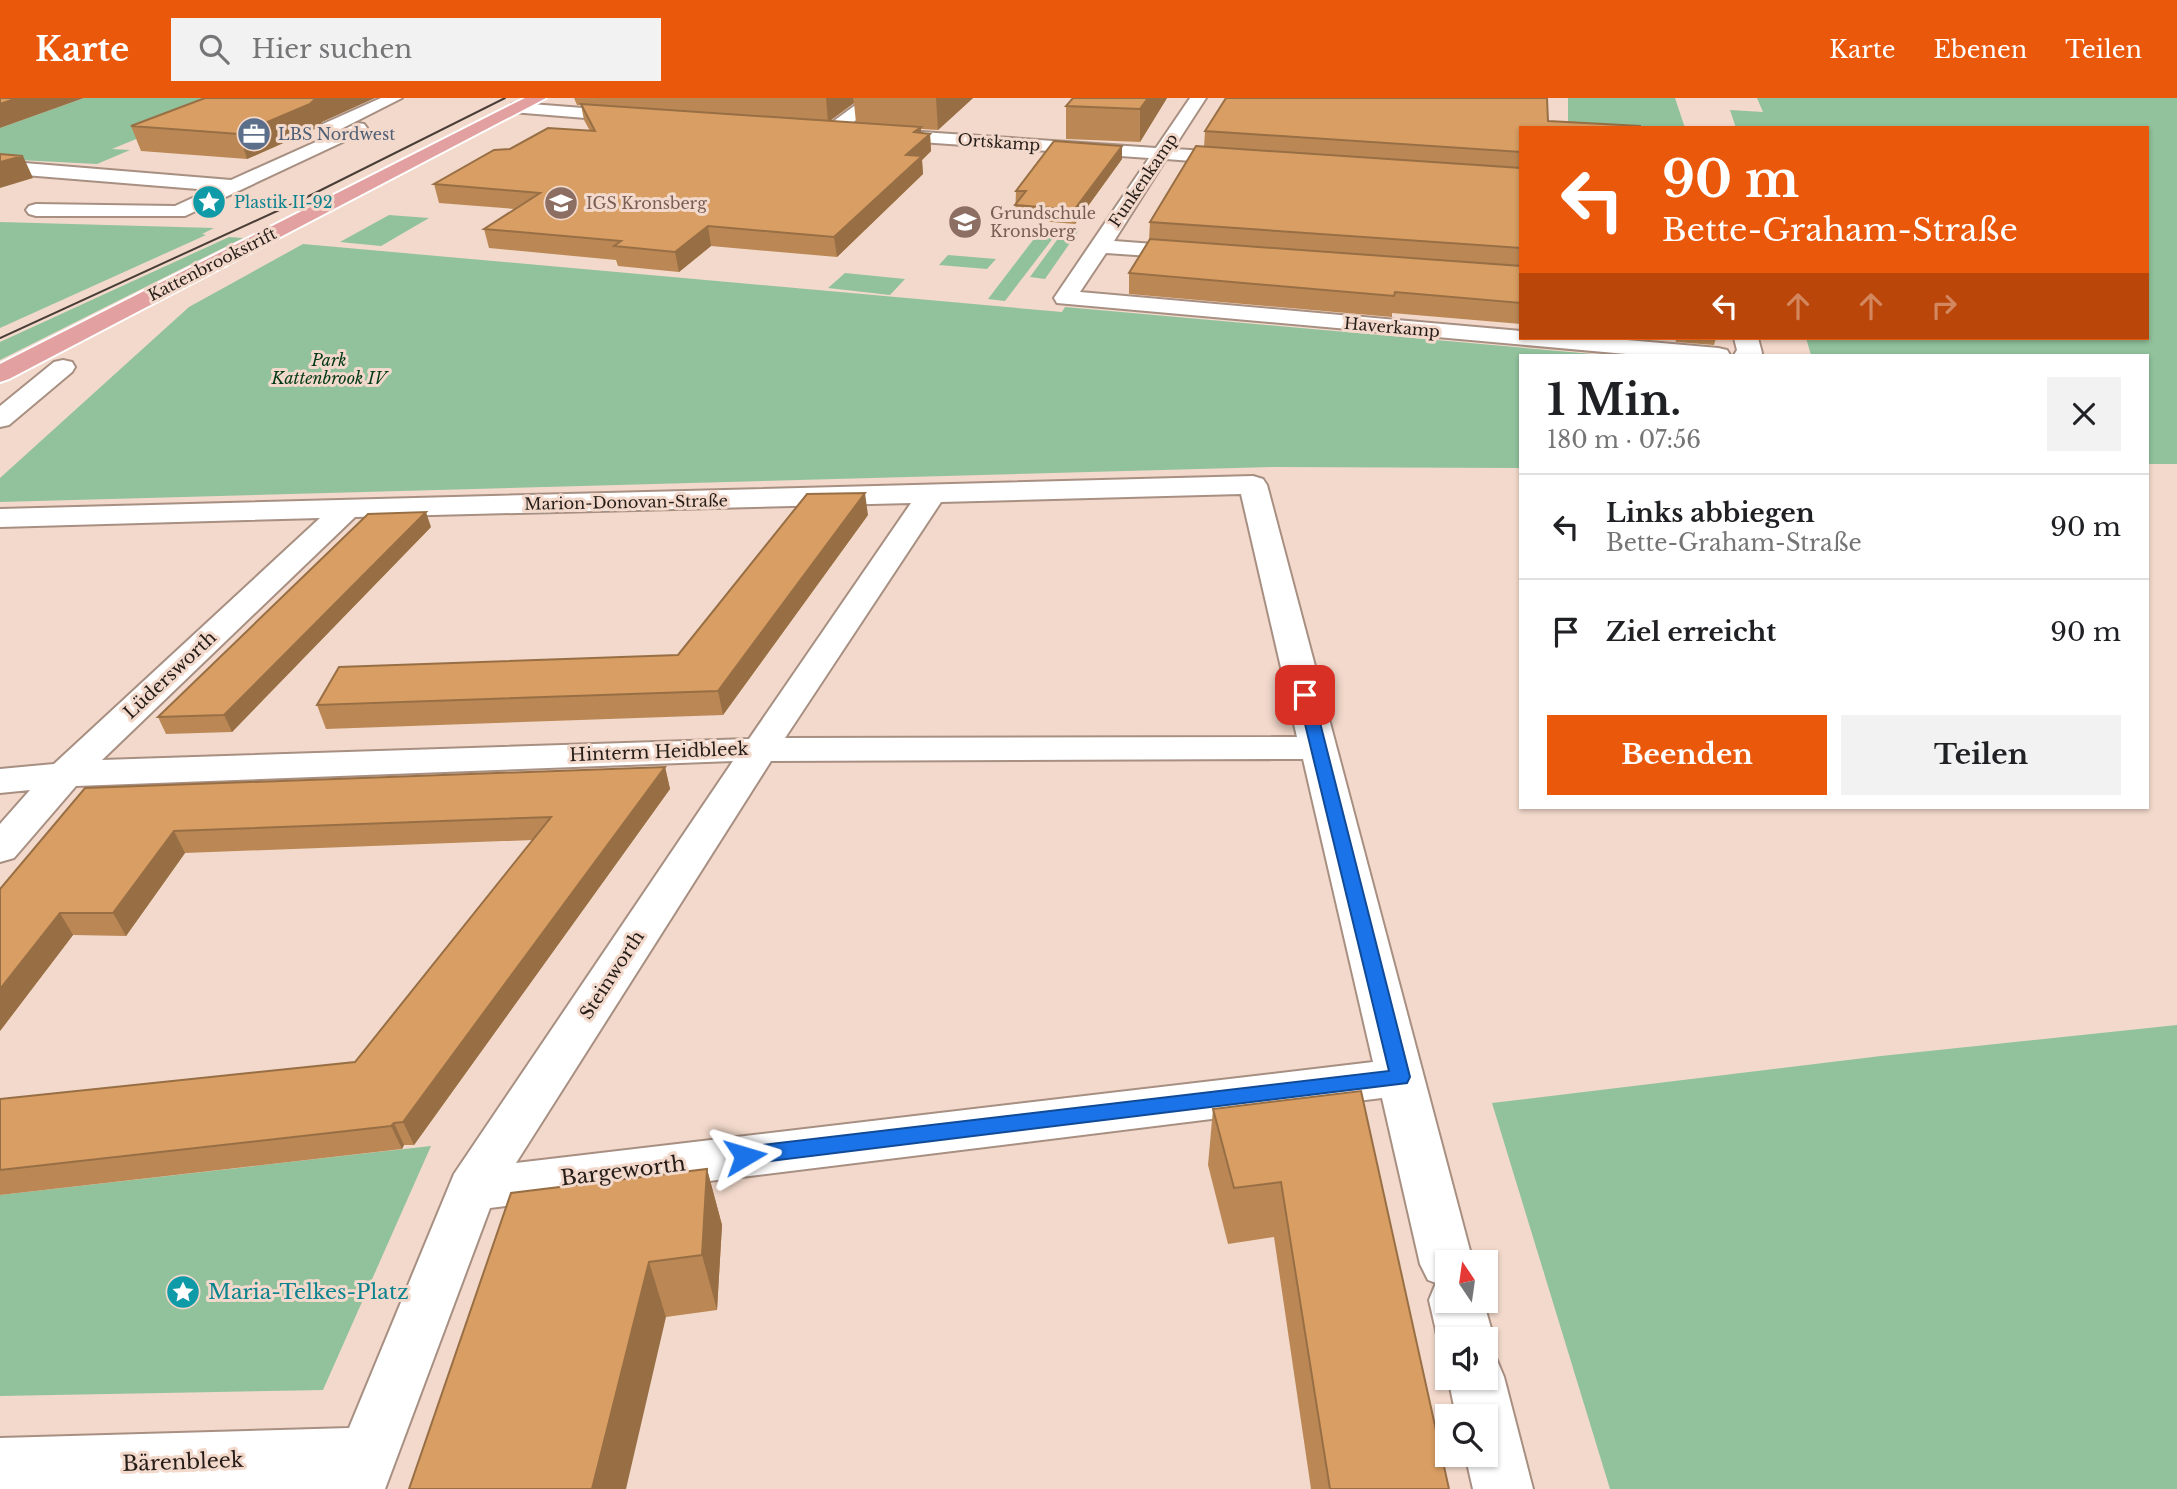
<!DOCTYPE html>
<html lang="de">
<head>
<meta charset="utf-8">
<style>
  body { margin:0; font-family:"Libre Baskerville",serif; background:#f2f2f2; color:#202124; height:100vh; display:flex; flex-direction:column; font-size:26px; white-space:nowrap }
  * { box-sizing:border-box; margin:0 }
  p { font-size:23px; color:#757577 }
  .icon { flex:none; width:38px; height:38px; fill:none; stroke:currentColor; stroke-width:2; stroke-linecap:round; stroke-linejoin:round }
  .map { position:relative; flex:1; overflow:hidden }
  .panel { position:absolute; left:1519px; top:256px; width:630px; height:455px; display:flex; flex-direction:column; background:#fff; border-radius:0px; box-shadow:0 2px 5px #0004 }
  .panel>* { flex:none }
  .hud { position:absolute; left:1519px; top:28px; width:630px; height:214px; border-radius:0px; box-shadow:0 2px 5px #0004; background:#ea580c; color:#fff; overflow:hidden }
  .needle { width:46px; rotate:347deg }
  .buttons { position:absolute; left:1435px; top:1152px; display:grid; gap:14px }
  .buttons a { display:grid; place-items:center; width:63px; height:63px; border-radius:0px; background:#fff; box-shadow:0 2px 5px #0004; font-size:35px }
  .pin { position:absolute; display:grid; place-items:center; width:60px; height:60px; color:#fff; margin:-30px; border-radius:14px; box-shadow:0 4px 10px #0006 }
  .me { position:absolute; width:77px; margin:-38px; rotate:83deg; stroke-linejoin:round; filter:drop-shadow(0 0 5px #0008) }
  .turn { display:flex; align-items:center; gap:24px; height:147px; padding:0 28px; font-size:32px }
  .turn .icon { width:91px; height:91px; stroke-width:2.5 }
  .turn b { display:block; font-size:49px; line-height:60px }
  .lanes { display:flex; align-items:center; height:66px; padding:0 28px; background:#0003; justify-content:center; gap:35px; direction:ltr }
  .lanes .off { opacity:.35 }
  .round { display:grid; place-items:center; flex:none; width:74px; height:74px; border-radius:0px; background:#f2f2f2 }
  .head { display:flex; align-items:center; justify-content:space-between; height:119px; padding:0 28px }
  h1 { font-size:42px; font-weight:700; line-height:52px }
  .button { display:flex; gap:14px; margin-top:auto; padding:14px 28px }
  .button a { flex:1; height:80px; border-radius:0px; background:#ea580c; color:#fff; font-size:28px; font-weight:700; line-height:80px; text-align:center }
  .button a+a { background:#f2f2f2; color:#202124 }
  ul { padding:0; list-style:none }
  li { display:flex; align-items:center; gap:21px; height:105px; padding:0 28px; border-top:2px solid #e0e0e0 }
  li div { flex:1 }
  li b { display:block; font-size:26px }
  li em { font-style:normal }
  header { display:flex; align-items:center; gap:42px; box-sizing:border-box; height:98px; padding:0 35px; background:#ea580c; color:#fff }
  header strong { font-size:33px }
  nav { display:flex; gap:38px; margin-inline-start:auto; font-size:24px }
  .search { width:490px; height:63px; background:#f2f2f2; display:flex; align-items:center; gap:18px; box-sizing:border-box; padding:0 24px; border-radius:0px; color:#757577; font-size:26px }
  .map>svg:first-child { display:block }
</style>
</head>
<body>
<header>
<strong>Karte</strong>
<div class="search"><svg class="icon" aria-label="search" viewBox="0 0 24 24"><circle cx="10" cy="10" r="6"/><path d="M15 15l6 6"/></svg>Hier suchen</div>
<nav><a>Karte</a><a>Ebenen</a><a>Teilen</a></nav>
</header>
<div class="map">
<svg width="2177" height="1391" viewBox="0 0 2177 1391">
  <rect width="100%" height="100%" fill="#f2d9cb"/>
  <path fill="#91c29c" d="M84 0H291L141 39 112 51 130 52 97 66 0 61V30Z
    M1568 0H1675L1685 30H1568Z
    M1757 0H2177V366H2147V257H1811L1806 240H2147V30H1736L1730 12 1763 14Z
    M389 117 429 120 381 148 340 144Z
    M0 124 214 130 202 136 206 137 0 230Z
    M1043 129 1060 131 1005 203 988 201Z
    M1065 131 1079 132 1045 181 1030 179Z
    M229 139 243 140 0 262V244Z
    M303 146 1062 214 1065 209 1604 257H1521V370L1273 369 0 404V380L189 209Z
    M948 157 996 161 987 171 939 167Z
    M845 175 905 181 890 197 828 190Z
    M2177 927V1391H1610L1492 1005 1881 958Z
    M431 1048 323 1292 0 1298V1097Z"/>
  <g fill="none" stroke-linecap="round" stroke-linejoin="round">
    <g stroke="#a78f82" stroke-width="4">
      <path id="minor" d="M381 0H402L335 34H323L320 30 323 26Z
        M865 0H883L839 36H827L824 32 827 28Z
        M1190 0H1206L1173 51 1243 55 1252 61 1243 67 1166 61 1114 143 1194 149 1202 150 1205 155 1202 160 1194 161 1106 155 1080 194 1521 233V240H1604L1718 250 1727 252 1730 257H1637L1057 205 1054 200 1149 60 877 41 868 36 877 31 1156 50Z
        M518 5 635 14 644 19 635 24 512 14 510 10 512 6Z
        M358 25 364 26 367 30 364 34 185 118H36L29 116 26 112 29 108 36 106 175 108 210 92 0 75V63L231 82Z
        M1734 240H1758L1762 255 1761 257H1734L1737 252Z
        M63 262 72 264 75 269 72 274 9 327 0 329V308L54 264Z
        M1253 378 1263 381 1267 387 1473 1164H1447V1202H1483L1494 1241 1487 1257 1496 1260 1504 1279 1533 1391H1473L1465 1356H1486V1318H1456L1448 1279H1486V1241H1447V1259L1438 1241 1429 1202 1436 1185 1428 1182 1420 1166 1382 1000 490 1110 385 1391H0V1340L349 1330 454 1076 733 663 76 688 14 760 0 764V726L30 692 0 695V671L54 666 320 420 0 429V411ZM1241 396 1297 639 785 640 941 404ZM911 405 749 641 102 662 355 419ZM1303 661 1373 964 516 1065 771 663Z"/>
    </g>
    <g stroke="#fff" stroke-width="4">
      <path id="major" d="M525 0H546L9 281 0 284V266Z"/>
    </g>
    <use href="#minor" fill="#fff" fill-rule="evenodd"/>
    <use href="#major" fill="#e2a0a0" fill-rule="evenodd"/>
    <path stroke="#493e37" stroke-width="2" d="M0 240 301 102 505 0"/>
  </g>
  <path fill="#b85" fill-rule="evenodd" d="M574 0H973L938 32 921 31V35L930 36 931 53 922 62 923 76 837 159 711 148 679 174 618 168 616 162 489 150 484 131 515 111 439 105 434 86 510 51 590 33 584 22 581 7H577ZM854 5 856 25 830 23Z
    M1073 0H1167L1140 44 1066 41V8Z
    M322 24 317 30 247 61 141 53 131 28Z
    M1521 30V226L1392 215V219L1129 196V175L1149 142 1150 124 1204 49 1205 33Z
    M1122 61 1075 126 1015 121 1016 93Z
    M1675 240H1716L1714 247 1676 244Z
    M868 417 723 617 326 631 317 607 678 557Z
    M431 429 232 634 166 636 158 619Z
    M665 669 670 691 414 1047H404L402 1051 0 1097V1001L355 964 533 742 185 755 126 838 73 837 0 933 85 690Z
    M1361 993 1449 1391H1311L1274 1139 1228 1146 1208 1067 1213 1011Z
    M707 1071 722 1127 717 1212 666 1219 511 1095Z"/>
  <path fill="#986f45" d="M17 0H84L0 30V6Z
    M316 0H375L322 24 317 30 247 61 239 36Z
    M826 0H853L854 5 828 24Z
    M936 0H973L938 32Z
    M1148 0H1167L1140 44V11Z
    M921 29V43L930 36 931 53 922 62 923 76 837 159 834 139 906 57 914 34Z
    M1122 48V61L1075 126 1074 112Z
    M23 58 33 80 0 90V64Z
    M708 128 711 148 679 174 675 154Z
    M865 395 868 417 723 617 718 593Z
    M426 414 431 429 232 634 224 617Z
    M665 669 670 691 414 1047 403 1024Z
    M174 733 185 755 126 838 113 815Z
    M60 815 73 837 0 933V891Z
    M394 1025 404 1047 402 1051 391 1028Z
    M707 1071 722 1127 717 1212 702 1157Z
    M649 1164 666 1219 626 1391H592Z"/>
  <path fill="#d99e63" stroke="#986f45" stroke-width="2" d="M0 0H17L0 6Z
    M205 0H316L310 6 239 36 131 28Z
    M1073 0H1148L1140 11 1066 8Z
    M1226 0H1547L1548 23 1640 28V30H1521V54L1205 33Z
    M581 6 921 29 914 34 930 36 906 57 922 58 834 139 708 128 675 154 614 148 621 143 484 131 540 95 434 86 494 52 510 51 548 30 595 33Z
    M1054 43 1122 48 1074 112 1015 107 1026 93H1016Z
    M1196 48 1521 70V150L1150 124Z
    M0 56 23 58 0 64Z
    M1150 141 1521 168V205L1395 194 1394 198 1129 175Z
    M865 395 718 593 317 607 339 569 678 557 807 396Z
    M426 414 224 617 158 619 368 416Z
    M665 669 403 1024 394 1025 391 1028 0 1072V1001L355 964 551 719 174 733 113 815H60L0 891V791L85 690Z
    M1361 993 1449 1391H1330L1281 1084 1234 1090 1213 1011Z
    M707 1071 702 1157 649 1164 592 1391H409L511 1095Z"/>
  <path fill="#1a73e8" stroke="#114b97" stroke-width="2" d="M1305 593 1313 597 1410 979 1407 985 745 1066 737 1064 734 1058 737 1052 745 1049 1389 973 1298 597Z"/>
  <defs>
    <g id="office-disc" transform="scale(1.75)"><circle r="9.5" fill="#5c6f8a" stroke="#f2d9cb"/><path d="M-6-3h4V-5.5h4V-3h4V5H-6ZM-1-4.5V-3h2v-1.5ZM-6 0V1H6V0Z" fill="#fff"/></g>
    <g id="sight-disc" transform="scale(1.75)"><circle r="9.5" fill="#0f9aa8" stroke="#f2d9cb"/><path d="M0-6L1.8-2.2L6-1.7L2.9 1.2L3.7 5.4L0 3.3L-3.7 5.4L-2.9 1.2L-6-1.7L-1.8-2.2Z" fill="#fff"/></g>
    <g id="school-disc" transform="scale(1.75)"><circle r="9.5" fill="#8d6e63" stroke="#f2d9cb"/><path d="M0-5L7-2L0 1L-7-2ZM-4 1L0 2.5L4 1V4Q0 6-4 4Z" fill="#fff"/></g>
  </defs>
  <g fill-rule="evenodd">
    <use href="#office-disc" x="254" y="36"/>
    <use href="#sight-disc" x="209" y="104"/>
    <use href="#school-disc" x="561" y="105"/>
    <use href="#school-disc" x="965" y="124"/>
    <use href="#sight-disc" x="183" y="1194"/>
  </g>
  <g text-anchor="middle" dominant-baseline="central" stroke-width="6" stroke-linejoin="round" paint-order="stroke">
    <g font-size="16" fill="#4e5e75" stroke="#f2d9cb" text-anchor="start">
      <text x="278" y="36">LBS Nordwest</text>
    </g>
    <g font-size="16" fill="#261d18" stroke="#f2d9cb">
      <text transform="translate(999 44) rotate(4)">Ortskamp</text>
      <text transform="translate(1143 82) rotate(-56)">Funkenkamp</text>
      <text transform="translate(212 166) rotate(-27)">Kattenbrookstrift</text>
      <text transform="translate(1392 229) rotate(5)">Haverkamp</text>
      <text transform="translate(626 404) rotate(-1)">Marion-Donovan-Straße</text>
    </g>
    <g font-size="16" fill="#0d838f" stroke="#f2d9cb" text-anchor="start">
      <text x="234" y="104">Plastik II-92</text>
    </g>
    <g font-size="16" fill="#785e54" stroke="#f2d9cb" text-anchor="start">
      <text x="586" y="105">IGS Kronsberg</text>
      <text x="990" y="115">Grundschule<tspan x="990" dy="18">Kronsberg</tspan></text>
    </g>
    <g font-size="16" font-style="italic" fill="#003817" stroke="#f2d9cb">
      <text x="329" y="262">Park<tspan x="329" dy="18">Kattenbrook IV</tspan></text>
    </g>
    <g font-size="18" fill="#261d18" stroke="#f2d9cb">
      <text transform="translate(170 577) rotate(-43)">Lüdersworth</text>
      <text transform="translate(659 654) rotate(-2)">Hinterm Heidbleek</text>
      <text transform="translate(612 877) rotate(-57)">Steinworth</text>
    </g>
    <g font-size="21" fill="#261d18" stroke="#f2d9cb">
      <text transform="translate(623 1073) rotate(-7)">Bargeworth</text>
      <text transform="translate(183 1364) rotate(-2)">Bärenbleek</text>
    </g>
    <g font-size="21" fill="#0d838f" stroke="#f2d9cb" text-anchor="start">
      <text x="208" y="1194">Maria-Telkes-Platz</text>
    </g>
  </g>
</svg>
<div class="buttons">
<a><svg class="needle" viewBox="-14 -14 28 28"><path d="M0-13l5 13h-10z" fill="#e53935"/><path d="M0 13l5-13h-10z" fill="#757577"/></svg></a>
<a><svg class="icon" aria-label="sound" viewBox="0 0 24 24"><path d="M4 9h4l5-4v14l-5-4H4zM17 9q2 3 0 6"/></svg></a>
<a><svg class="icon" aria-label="search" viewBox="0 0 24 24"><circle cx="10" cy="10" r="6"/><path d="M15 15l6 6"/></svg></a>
</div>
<div class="pin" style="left:1305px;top:597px;background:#d93025"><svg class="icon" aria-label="arrive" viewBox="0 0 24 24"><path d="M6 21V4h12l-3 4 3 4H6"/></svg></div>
<svg class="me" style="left:745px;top:1058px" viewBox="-20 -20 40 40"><path d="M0-17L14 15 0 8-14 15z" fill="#1a73e8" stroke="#fff" stroke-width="4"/></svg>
<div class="hud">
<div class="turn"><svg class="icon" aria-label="left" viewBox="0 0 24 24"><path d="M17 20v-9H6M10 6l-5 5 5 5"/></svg><div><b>90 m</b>Bette-Graham-Straße</div></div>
<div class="lanes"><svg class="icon" aria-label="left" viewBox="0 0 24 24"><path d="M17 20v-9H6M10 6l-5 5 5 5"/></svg><svg class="icon off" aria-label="ahead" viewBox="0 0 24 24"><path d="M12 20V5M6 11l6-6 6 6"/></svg><svg class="icon off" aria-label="ahead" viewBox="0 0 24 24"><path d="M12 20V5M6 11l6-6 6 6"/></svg><svg class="icon off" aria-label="right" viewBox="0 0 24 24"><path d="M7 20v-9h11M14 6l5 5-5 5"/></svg></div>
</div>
<section class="panel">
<div class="head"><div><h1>1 Min.</h1><p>180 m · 07:56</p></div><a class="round"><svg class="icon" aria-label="close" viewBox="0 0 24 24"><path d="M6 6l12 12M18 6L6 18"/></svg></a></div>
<ul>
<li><svg class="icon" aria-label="left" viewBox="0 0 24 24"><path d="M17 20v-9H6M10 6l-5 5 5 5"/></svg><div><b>Links abbiegen</b><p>Bette-Graham-Straße</p></div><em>90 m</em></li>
<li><svg class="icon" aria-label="arrive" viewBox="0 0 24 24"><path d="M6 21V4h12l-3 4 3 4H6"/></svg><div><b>Ziel erreicht</b></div><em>90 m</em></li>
</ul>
<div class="button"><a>Beenden</a><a>Teilen</a></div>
</section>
</div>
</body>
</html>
